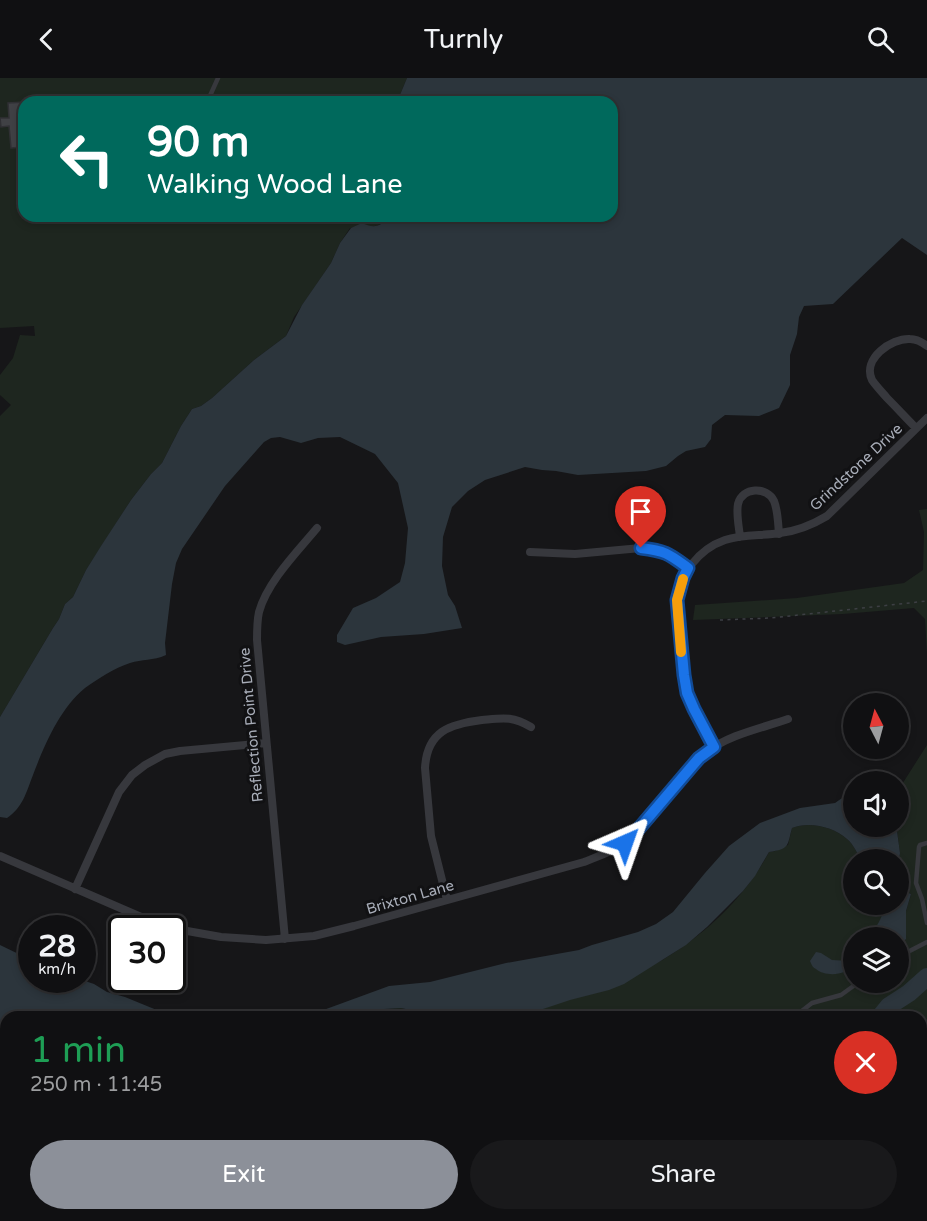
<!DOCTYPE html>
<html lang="en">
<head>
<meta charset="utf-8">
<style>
  body { margin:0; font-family:"Varela Round",sans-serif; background:#19191b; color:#f1f3f6; height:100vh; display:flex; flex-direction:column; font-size:22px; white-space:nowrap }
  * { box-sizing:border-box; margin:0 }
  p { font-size:20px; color:#9c9d9f }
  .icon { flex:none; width:33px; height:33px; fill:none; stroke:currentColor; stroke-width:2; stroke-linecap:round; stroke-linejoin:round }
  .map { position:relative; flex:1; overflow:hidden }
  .side { position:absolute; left:0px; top:933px; width:927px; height:210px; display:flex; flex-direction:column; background:#101012; border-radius:18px 18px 0 0; box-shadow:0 3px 9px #0003,0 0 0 2px #303032 }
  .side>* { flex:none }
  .guide { position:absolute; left:18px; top:18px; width:600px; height:126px; border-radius:18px; box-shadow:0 3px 9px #0003,0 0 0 2px #303032; background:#00695c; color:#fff; overflow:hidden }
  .needle { width:39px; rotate:354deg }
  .tools { position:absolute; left:843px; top:615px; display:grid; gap:12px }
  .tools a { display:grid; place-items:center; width:66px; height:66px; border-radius:50%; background:#101012; box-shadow:0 3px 9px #0003,0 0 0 2px #303032; font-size:30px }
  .speed { position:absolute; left:18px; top:837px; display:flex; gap:12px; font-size:30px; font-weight:700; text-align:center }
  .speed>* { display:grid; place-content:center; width:78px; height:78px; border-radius:50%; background:#101012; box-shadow:0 3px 9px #0003,0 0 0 2px #303032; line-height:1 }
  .speed small { font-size:15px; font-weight:400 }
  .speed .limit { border:3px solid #111; border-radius:9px; background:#fff; color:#111 }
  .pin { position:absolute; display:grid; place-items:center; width:51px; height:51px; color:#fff; margin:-62px -26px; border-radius:50% 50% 50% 0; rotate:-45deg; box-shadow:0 0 6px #0007 }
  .pin .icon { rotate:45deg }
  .me { position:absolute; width:66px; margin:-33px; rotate:43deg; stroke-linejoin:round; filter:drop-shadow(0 0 4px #0008) }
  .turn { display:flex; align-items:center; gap:21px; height:126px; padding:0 30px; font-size:27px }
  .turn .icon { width:78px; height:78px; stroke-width:2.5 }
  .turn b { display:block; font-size:42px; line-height:51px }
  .round { display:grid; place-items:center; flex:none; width:63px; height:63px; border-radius:32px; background:#19191b }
  .head { display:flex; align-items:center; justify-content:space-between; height:102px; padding:0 30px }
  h1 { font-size:36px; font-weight:600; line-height:45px; color:#1e9e55 }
  .button { display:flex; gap:12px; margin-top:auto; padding:12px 30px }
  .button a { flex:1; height:69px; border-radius:36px; background:#8c9099; color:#fff; font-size:24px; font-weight:600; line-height:69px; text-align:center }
  .button a+a { background:#19191b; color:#f1f3f6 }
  header { display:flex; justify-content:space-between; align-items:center; height:78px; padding:0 30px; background:#101012; font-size:27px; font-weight:600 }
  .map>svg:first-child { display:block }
</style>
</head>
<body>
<header><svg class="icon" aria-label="back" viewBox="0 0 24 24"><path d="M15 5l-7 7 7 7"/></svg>Turnly<svg class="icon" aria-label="search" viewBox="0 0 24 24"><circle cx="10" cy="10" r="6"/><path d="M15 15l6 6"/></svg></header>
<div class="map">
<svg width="927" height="1143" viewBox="0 0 927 1143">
  <rect width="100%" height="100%" fill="#161618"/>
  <path fill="#1e261f" d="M0 0H407L397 24H24V138H388C381 152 364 149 350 150L340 165 331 185 294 239 286 258 254 282 212 320 201 328 192 331 181 348 162 385 151 396 131 422 86 492 73 519 65 526 59 541 53 550 0 639V338L11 327 0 317V297L13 280 20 257 35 258 34 248 0 250Z
    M927 431V576L925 541 914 530 843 536 693 542 695 527 797 520 904 505 923 492 924 454 919 432Z
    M927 667V1143H0V1003L6 1001V1137H921V939H519C554 927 588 914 622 899 636 893 651 889 664 881 707 855 746 818 769 774L775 773 788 767 792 750C809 743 834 749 847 761 854 767 857 775 860 781L854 782V826L885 827C883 840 877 850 867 859L854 860V904H898L899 868 906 861V833L911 816C900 810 905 803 899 795L900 775 897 753 900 744 899 711Z
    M401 930C414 933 423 938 436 939H360V935L367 932Z"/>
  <path fill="#2c353c" d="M407 0H927V177L902 160 833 226 804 228 799 239 797 256 790 277V307L779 330 759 338 725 337 712 347 711 361 705 369 686 373 678 378 666 388 646 393 578 397 556 393 542 392 525 389 485 402 468 413 452 429 443 459 442 488 448 517 455 528 462 550 424 556 381 559 345 567 337 564V557L353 530 376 520 400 504 405 485 408 450 398 405 375 376 340 359 318 360 301 365 280 359 271 360 264 364 225 408 182 471 176 485 172 506 165 565 166 577C153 583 142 581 130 585 114 590 98 601 85 610 60 630 44 668 33 697 26 715 23 729 7 740L0 739V639L53 550 59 541 65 526 73 519 86 492 101 468 131 422 151 396 162 385 181 348 192 331 201 328 212 320 254 282 286 258 302 227 331 185 340 165 351 150 362 145C372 150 382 150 388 138H612V24H397Z
    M854 704V748H898L899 715 901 733 897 753 900 775 899 783 898 782 860 781C857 775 854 767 847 761 834 749 809 743 792 750 787 768 790 771 769 774L755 798 743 813 707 849 686 867 624 906 609 912 570 922 519 939H436L422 938 415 933 401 930 368 932 360 935V939H277L304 933 318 934 389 908 430 904 506 885 579 872 592 867 638 854 656 846 673 834 705 795 729 768 760 745 800 730 835 725 845 718Z
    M899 795C905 803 899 811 911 816L906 833V861L899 868 898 860 867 859C877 850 882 840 885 827L898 826Z
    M0 867 31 882 32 902H82L94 906 107 914 125 919 164 935 184 939H6V1001L0 1003Z
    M816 874 821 875 832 882 850 883 853 886C847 898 825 899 816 891 812 889 812 887 810 883Z"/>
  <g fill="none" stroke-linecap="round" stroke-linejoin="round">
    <path stroke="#2c353c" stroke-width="18" d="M880 939 889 928 909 915 927 899
      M181 1143 198 1137"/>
  </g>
  <path fill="#404145" stroke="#303034" stroke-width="1.5" d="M24 24V69L11 70 9 48 1 49 0 40H9L8 25Z"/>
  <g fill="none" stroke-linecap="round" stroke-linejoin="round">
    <path stroke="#3d3f44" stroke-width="1.5" stroke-dasharray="3 4.5" stroke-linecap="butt" d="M720 542 771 540 927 523"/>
    <path stroke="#37383d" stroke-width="4.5" d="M200 24 209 20 218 0
      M927 765 920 767 919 769 916 805 922 821 927 845
      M898 879 927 864
      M794 939 812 925 841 917 859 904
      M380 1137 381 1143
      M0 1143H1
      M116 1143 121 1137
      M229 1143 240 1141 250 1137"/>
    <path stroke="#37383d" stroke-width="8" d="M916 350C906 340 897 330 887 320 882 314 876 308 872 302 862 281 891 260 910 261 916 261 922 264 927 268
      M740 459C739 449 736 436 738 426 742 409 767 408 774 423 778 433 778 445 779 456
      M530 474 575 476 641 470 656 472 668 475 688 490
      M714 669C704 652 693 634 687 615 683 601 683 585 681 570 679 555 676 539 677 524 679 496 699 471 725 462 743 456 762 458 780 455 798 453 812 447 827 438L927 340
      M0 778 148 842 176 851 221 859 266 862 314 858 354 848 584 784C599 778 614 773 626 764 657 738 675 699 707 674 728 657 762 650 788 641
      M75 811 119 714 132 697 145 687 165 676 180 673 266 665
      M447 822 431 758 425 690C427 653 450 646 482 642 504 640 512 638 531 649
      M285 861 257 562C257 553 257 543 259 534 267 504 298 473 317 450"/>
  </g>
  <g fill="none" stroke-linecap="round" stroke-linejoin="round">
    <g stroke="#114b97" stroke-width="15">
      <path id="route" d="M625 765 636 754 693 687 699 680 714 669 694 631 687 615 684 597 677 522 683 500 688 490C669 476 666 473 641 470"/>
    </g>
    <use href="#route" stroke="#1a73e8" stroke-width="10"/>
    <path stroke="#f59e0b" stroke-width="10" d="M681 574 677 522 683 501"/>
  </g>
  <g text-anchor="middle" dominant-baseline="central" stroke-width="6" stroke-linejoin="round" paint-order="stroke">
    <g font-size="15" fill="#a8adb8" stroke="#111113">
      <text transform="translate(856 389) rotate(-43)">Grindstone Drive</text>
      <text transform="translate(251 647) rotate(-95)">Reflection Point Drive</text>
      <text transform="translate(410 819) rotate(-16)">Brixton Lane</text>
    </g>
  </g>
</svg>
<div class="tools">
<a><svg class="needle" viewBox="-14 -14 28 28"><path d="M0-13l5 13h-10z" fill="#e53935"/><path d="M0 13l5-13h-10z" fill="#9c9d9f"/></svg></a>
<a><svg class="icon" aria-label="sound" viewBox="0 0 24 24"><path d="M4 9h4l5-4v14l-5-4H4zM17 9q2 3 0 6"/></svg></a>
<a><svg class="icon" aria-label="search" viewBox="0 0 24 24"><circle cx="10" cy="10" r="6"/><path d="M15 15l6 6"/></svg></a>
<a><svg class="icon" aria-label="layers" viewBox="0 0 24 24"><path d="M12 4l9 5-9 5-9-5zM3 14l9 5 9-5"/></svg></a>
</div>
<div class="speed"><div>28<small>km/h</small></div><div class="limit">30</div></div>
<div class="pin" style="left:641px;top:470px;background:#d93025"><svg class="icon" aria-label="arrive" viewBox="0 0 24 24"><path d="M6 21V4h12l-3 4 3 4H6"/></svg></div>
<svg class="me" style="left:625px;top:765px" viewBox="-20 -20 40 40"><path d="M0-17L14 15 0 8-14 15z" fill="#1a73e8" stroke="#fff" stroke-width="4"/></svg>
<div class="guide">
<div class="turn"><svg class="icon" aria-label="left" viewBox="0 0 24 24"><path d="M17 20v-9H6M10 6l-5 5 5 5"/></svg><div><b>90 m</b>Walking Wood Lane</div></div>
</div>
<section class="side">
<div class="head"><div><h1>1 min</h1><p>250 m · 11:45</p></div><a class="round" style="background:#d93025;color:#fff"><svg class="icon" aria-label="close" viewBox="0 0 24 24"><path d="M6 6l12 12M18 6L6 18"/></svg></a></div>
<div class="button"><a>Exit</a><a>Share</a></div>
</section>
</div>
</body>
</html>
